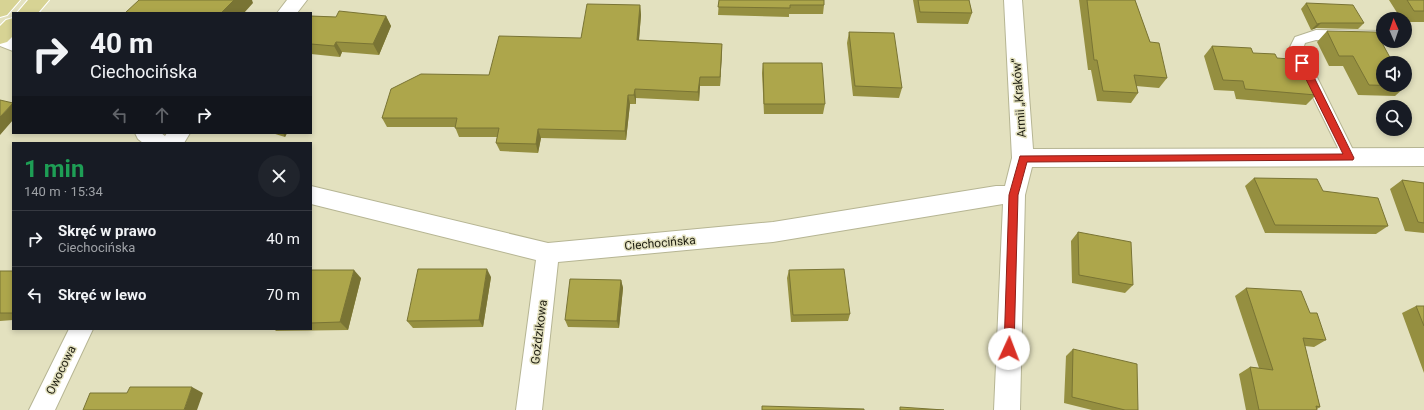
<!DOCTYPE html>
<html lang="pl">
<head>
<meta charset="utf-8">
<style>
  body { margin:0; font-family:Roboto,sans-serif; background:#20242c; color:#f1f3f6; height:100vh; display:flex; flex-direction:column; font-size:15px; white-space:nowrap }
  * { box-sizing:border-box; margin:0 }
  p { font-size:13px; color:#9ea1a6 }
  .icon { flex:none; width:22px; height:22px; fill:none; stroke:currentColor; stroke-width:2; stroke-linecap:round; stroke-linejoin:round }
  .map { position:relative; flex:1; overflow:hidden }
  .sheet { position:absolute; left:12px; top:142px; width:300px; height:188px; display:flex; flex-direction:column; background:#171b24; border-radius:0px; box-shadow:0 2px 6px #0003 }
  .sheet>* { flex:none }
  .top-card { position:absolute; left:12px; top:12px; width:300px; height:122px; border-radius:0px; box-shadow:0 2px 6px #0003; background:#171b24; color:#f1f3f6; overflow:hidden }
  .needle { width:26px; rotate:358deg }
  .tools { position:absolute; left:1376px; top:12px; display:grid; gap:8px }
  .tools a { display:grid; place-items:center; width:36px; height:36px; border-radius:50%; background:#171b24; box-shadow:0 2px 6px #0003; font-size:20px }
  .pin { position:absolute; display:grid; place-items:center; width:34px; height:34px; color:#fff; margin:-17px; border-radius:8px; box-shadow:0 2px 6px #0006 }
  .me { position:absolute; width:44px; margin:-22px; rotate:2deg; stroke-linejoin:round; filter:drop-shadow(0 0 3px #0008) }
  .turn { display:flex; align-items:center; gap:14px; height:84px; padding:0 12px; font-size:18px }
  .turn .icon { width:52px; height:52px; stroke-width:2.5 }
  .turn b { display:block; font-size:28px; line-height:34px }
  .lanes { display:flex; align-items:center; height:38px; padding:0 12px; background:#0003; justify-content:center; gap:20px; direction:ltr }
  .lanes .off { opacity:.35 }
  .round { display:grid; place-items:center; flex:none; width:42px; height:42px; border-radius:21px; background:#20242c }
  .overview { display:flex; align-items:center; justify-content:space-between; height:68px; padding:0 12px }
  h1 { font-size:24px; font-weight:700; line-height:30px; color:#1e9e55 }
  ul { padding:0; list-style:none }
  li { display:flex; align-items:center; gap:12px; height:56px; padding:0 12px; border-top:1px solid #363941 }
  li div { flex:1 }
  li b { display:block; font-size:15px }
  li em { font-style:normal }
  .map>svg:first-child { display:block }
</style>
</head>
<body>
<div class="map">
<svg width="1424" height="410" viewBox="0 0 1424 410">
  <rect width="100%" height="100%" fill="#e3e1bf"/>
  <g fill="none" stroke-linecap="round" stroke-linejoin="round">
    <g stroke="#b6b593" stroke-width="2">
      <path id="lane" d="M1316 30 1383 31V41L1316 40 1305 43 1303 49 1357 158 1355 162 1350 164 1345 162 1289 49 1295 37Z"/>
    </g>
    <g stroke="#b6b593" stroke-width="2">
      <path id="street" d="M287 0H307L297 13H277Z
        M1004 0H1022L1033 149 1424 148V166L1032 167 1025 195 1020 410H994L1003 204 773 242 558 262 542 410H516L536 260 311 204V186L548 243 773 222 996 186H1005L1012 158Z
        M0 31 13 36V51L0 46Z
        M135 133H161L165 136 167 133H190L184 143H143L138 139Z
        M69 329H93L55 410H29Z"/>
    </g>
    <g stroke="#fff" stroke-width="2">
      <path id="primary" d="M0 0H20L7 15 0 17Z
        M28 0H49L38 13H17Z
        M13 18V36L7 42 0 44V26L6 20Z"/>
    </g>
    <use href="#lane" fill="#fff" fill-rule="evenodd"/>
    <use href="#street" fill="#fff" fill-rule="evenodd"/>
    <use href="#primary" fill="#d7d394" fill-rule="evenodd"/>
  </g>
  <path fill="#958f40" d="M719 0 824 5 823 14H789V17L718 15Z
    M913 0H969L972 13 968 24 917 23Z
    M1079 0H1135L1150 42 1167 78 1159 88 1136 86 1138 93 1131 103 1097 101 1091 70H1088Z
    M1389 0H1424V22H1405V19H1401Z
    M1306 3 1364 23 1358 29 1316 28 1311 30 1301 9Z
    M640 5 641 15 639 40 722 44 720 86H700L699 101 636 98V104H630L626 140 541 138 538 153 500 151 496 143 497 137H459L455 127H387L382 118 489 75 581 38Z
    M311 16 336 17 386 16 391 26 379 55 342 52 340 57 311 54Z
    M1327 31 1406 86 1395 96 1358 95 1343 66H1329L1317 42Z
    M849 32 902 88 899 98 853 96 847 43Z
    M1212 46 1277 58 1316 95 1306 105 1236 99 1234 91 1214 90 1204 56Z
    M763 63 825 104 823 114H764L762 73Z
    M272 133H287L285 137Z
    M1254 178 1323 191 1388 226 1376 234 1265 233 1245 186Z
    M1402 180 1424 183V233L1405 231 1390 189Z
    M1078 232 1133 285 1125 293 1072 283 1071 241Z
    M311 270 361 278 348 330 276 331 275 330 245 329H311Z
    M789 270 850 314 848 321 791 322 787 278Z
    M0 271H13V320L0 321Z
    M491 277 483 327 413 328 407 321Z
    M621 280 623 288 619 328 568 327 565 320Z
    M1246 288 1310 313 1326 340 1314 347 1305 346 1320 407 1317 409V410H1246L1239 374 1250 367 1259 368 1235 296Z
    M1416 306H1424V373L1402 313Z
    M1073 349 1138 410H1092L1064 403 1066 356Z"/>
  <path fill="#797434" d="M234 0H252L253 3 244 13H221Z
    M640 5 641 15 638 50 637 40Z
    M386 16 391 26 379 55 373 44Z
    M1321 23 1316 28 1311 30 1317 24Z
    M336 42 342 52 340 57 334 46Z
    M722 44V54L720 86V77Z
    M700 77V86L699 101 698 92Z
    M635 89 636 98V104L634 95Z
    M628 95 630 104 626 140 625 131Z
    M13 103V120L0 135V117Z
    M538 129 541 138 538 153 536 144Z
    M283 133H287L285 137Z
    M487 269 491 277 483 327 479 320Z
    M354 270 361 278 348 330 340 322Z
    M621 280 623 288 619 328 617 321Z
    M192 387 203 393 197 410H184Z"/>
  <path fill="#ada64b" stroke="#797434" d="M139 0H234L221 13H125Z
    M719 0H824V5H790V8L718 7Z
    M918 0H969L972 13 920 12Z
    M1087 0H1135L1150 42 1159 43 1167 78 1134 75 1138 93 1103 91 1097 60H1094Z
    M1407 0H1424V11H1414Z
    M1306 3 1353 5 1364 23H1321L1317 24Z
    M587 4 640 5 637 40 722 44 720 77H700L698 92 635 89 634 95H628L625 131 538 129 536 144 496 143 499 128H455L457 118H382L391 89 421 74 489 75 499 36 581 38Z
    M339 11 386 16 373 44 336 42 334 46 311 44V16L336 17Z
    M1327 31 1376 32 1393 63H1383V85H1405V84L1406 86 1369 85 1353 56H1339Z
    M849 32 894 33 902 88 855 86Z
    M1212 46 1251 48 1253 53 1275 54 1277 58 1302 60 1316 95 1245 89 1243 81 1223 80Z
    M763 63H822L825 104H764Z
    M0 100 13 103 0 117Z
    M1254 178 1317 179 1323 191 1378 198 1388 226 1275 225Z
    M1402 180 1424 183V223L1418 222Z
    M1078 232 1131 242 1133 285 1079 275Z
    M418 269H487L479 320 407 321Z
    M844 269 850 314 793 315 789 270Z
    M311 270H354L340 322 311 323Z
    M0 271H13V313H0Z
    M570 279 621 280 617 321 565 320Z
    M1246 288 1301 291 1310 313H1317L1326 340 1303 338 1320 407 1316 406 1317 410H1259L1250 367 1273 370Z
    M1416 306H1424V326Z
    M1073 349 1137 364 1138 410H1125L1072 397Z
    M130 387H192L184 410H83L90 393H127Z
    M762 406 864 409V410H762Z
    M900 407 944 410H900Z"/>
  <path fill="#d93025" stroke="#8d1f18" d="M1302 60 1307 63 1354 158 1353 160 1027 162 1018 195 1014 349 1012 352 1009 353 1005 352 1004 349 1009 195 1020 156 1343 154 1298 63Z"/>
  <g text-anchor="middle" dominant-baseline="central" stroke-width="3" stroke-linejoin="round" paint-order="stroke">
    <g font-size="12" fill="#1e1d11" stroke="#e3e1bf">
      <text transform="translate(1019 98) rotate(-94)">Armii „Kraków”</text>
      <text transform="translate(660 243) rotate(-5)">Ciechocińska</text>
      <text transform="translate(539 332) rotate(-83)">Goździkowa</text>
      <text transform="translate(61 370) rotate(-64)">Owocowa</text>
    </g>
  </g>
</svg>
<div class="tools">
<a><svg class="needle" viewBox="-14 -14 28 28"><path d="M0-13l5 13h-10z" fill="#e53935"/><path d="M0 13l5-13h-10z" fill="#9ea1a6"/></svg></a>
<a><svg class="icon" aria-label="sound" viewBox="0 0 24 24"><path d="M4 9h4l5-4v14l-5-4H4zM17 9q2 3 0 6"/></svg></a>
<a><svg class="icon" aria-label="search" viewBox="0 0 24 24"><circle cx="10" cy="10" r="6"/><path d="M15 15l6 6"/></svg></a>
</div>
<div class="pin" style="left:1302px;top:63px;background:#d93025"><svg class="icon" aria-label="arrive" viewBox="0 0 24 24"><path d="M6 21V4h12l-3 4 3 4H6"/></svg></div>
<svg class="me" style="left:1009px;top:349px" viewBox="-20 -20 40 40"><circle r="19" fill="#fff"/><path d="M0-13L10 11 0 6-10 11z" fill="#d93025"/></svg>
<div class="top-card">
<div class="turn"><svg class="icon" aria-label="right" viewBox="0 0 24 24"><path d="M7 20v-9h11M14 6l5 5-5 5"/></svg><div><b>40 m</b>Ciechocińska</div></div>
<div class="lanes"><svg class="icon off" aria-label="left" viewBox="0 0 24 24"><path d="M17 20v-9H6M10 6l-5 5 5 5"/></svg><svg class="icon off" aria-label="ahead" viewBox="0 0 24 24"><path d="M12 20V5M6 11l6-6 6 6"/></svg><svg class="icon" aria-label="right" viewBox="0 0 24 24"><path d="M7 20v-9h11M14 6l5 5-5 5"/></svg></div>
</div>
<section class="sheet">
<div class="overview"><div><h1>1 min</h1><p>140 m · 15:34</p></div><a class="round"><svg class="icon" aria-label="close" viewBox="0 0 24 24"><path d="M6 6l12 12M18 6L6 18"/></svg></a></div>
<ul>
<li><svg class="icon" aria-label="right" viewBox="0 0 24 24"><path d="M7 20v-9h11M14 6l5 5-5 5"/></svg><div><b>Skręć w prawo</b><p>Ciechocińska</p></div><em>40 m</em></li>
<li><svg class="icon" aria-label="left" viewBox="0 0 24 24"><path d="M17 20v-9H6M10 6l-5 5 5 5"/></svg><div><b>Skręć w lewo</b></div><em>70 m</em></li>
</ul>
</section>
</div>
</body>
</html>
